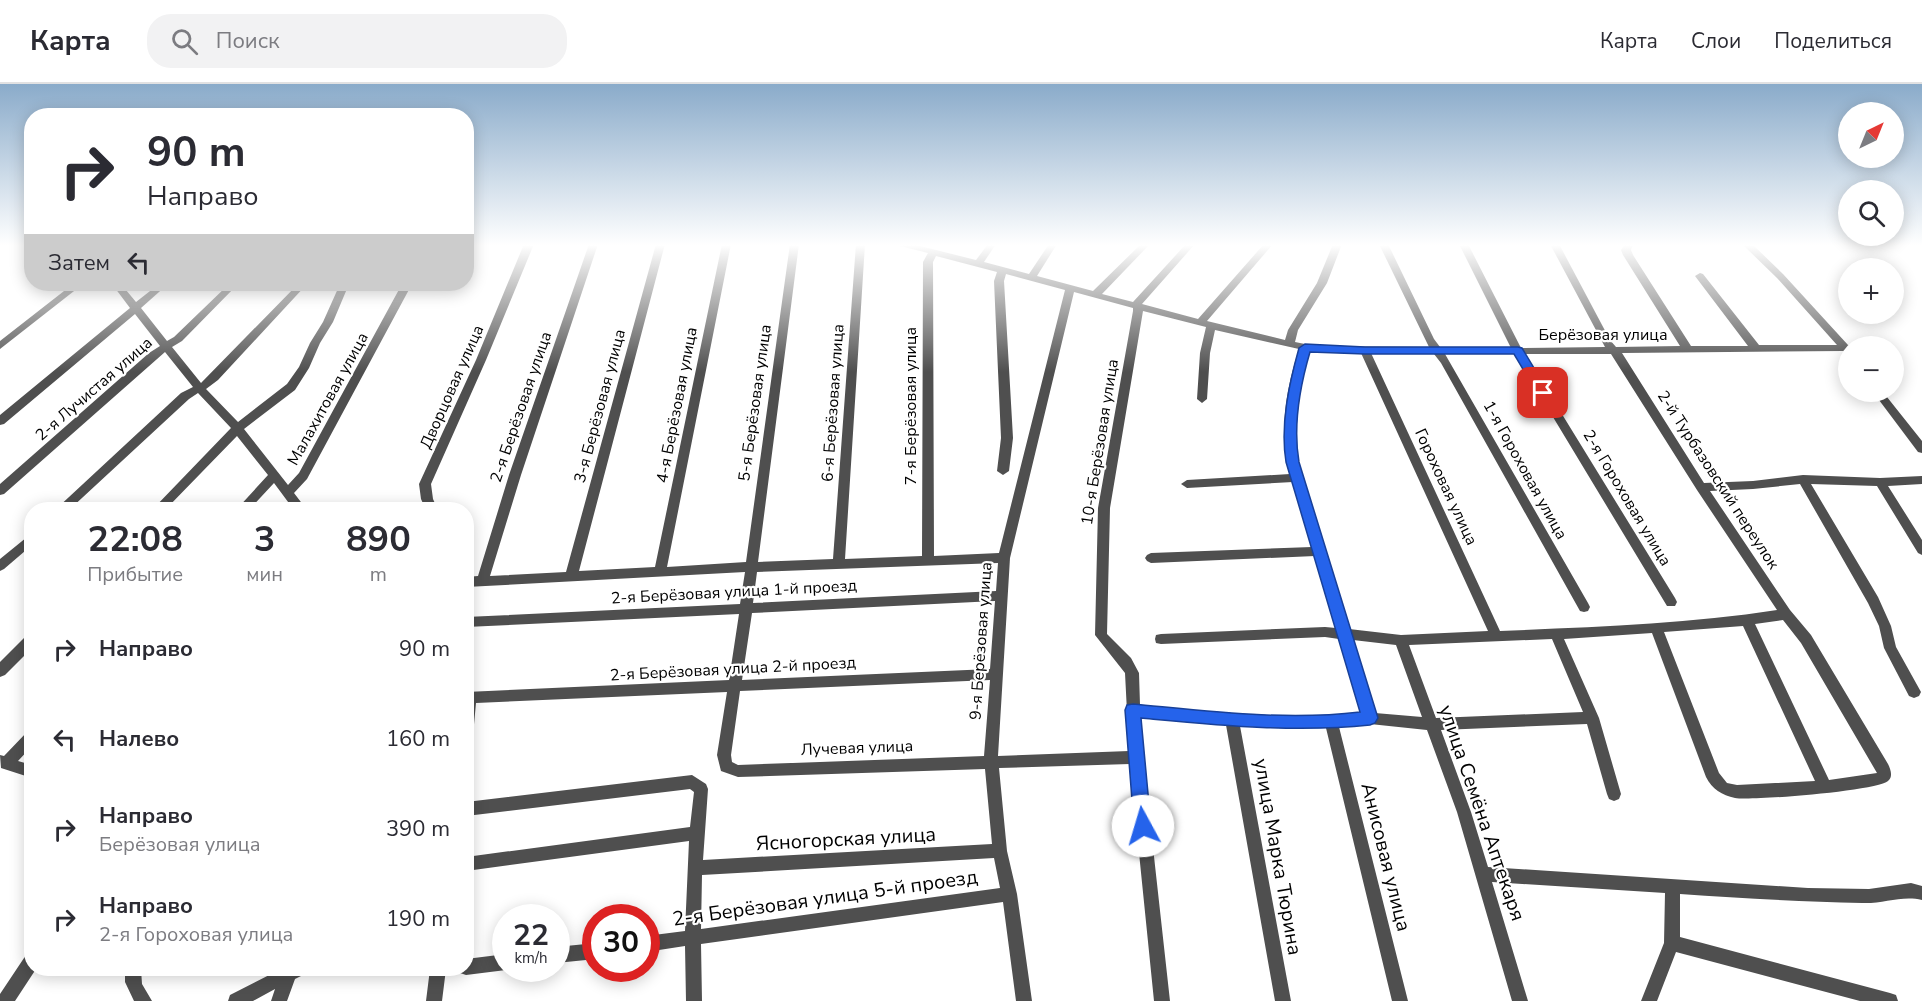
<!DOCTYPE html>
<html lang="ru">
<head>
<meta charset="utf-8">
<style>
  body { margin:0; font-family:"Nunito Sans",sans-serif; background:#f2f2f3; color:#2b2b33; height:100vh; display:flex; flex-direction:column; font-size:22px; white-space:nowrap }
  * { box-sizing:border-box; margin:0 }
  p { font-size:20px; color:#7c7c81 }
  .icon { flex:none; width:33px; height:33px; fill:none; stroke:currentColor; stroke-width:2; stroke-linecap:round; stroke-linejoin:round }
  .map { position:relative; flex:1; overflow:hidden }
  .panel { position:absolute; left:24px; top:418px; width:450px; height:474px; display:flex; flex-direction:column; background:#fff; border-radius:24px; box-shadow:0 3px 15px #0003 }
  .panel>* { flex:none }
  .banner { position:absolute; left:24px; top:24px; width:450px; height:183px; border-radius:24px; box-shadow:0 3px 15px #0003; background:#fff; color:#2b2b33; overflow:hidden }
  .needle { width:39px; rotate:43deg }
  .tools { position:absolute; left:1838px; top:18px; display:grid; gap:12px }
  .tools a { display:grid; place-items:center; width:66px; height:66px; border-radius:50%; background:#fff; box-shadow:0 3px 15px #0003; font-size:30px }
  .speed { position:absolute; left:492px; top:820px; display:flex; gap:12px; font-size:30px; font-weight:700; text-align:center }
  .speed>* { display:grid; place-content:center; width:78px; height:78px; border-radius:50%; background:#fff; box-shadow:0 3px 15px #0003; line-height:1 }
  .speed small { font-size:15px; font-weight:400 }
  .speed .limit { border:9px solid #d22; background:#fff; color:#111 }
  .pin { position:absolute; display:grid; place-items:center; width:51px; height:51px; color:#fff; margin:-26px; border-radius:12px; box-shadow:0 3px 9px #0006 }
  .me { position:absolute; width:66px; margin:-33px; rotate:354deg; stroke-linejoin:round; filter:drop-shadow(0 0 4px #0008) }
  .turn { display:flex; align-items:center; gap:21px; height:126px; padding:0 24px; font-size:27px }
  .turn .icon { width:78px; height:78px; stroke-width:2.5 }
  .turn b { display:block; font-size:42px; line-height:51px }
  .then { display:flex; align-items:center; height:57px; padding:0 24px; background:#0003; gap:12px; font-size:22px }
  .eta { display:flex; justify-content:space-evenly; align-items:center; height:102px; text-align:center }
  .eta b { font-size:36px; font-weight:700; line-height:42px }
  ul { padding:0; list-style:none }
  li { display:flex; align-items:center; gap:18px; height:90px; padding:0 24px }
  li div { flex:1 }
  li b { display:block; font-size:22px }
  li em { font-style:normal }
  header { display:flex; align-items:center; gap:36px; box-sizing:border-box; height:84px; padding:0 30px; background:#fff; border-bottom:2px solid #e1e1e2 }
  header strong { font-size:28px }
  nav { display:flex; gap:33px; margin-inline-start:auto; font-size:21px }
  .search { width:420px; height:54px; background:#f2f2f3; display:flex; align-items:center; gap:15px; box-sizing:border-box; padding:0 21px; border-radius:24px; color:#7c7c81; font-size:22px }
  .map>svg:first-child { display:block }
</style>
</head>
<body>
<header>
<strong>Карта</strong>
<div class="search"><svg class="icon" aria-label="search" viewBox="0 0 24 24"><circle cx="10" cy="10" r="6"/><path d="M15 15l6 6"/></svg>Поиск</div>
<nav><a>Карта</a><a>Слои</a><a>Поделиться</a></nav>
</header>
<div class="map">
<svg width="1922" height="917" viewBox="0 0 1922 917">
  <rect width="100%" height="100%" fill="#fff"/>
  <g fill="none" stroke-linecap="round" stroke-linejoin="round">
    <path fill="#4f4f4f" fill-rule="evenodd" d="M524 160H534L486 276 431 400 433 415 438 426H426L421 415 419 400 476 276Z
      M589 160H598L521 391 490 492 566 488 656 160H665L579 487 655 483 722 160H731L667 483 746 478 790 160H799L758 478 833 475 856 160H865L845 475 922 472 923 178 928 169 900 162 899 160H912L976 176 988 160H996L984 178 1029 190 1049 160H1057L1037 192 1093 207 1141 160H1150L1102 210 1133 218 1186 160H1195L1142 220 1198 235 1264 160H1273L1207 237 1285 256 1288 246 1317 199 1333 160H1342L1327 199 1298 246 1295 258 1315 262 1429 263 1379 160H1388L1434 255 1440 263 1511 264 1459 160H1468L1521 264 1605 263 1550 160H1559L1610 256 1616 263 1680 262 1623 171 1621 166 1625 160H1633L1631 166 1633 171 1691 262H1748L1695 192 1700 189 1703 190 1759 261H1837L1777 194 1742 160H1752L1783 190 1848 261 1852 262H1848V270L1843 267 1622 269 1704 399 1753 397 1803 391 1880 394 1922 392V400L1888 402 1922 456V471L1918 469 1877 402 1811 400 1878 513 1891 542 1896 563 1921 608 1919 612 1914 614 1909 612 1884 564 1879 542 1868 519 1800 400 1753 405 1710 407 1790 526 1811 551 1888 680C1891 686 1893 693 1888 697 1877 707 1751 717 1735 714 1722 711 1712 705 1706 693L1652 549 1564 555 1599 634 1621 710 1619 715 1614 717 1609 715 1607 710 1587 640 1441 646 1471 728 1488 783 1808 804 1869 805 1911 799 1922 802V816C1902 811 1883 820 1862 819 1801 818 1741 814 1680 810V853L1890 909 1896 911 1898 917H1860L1676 868 1657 917H1641L1664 859 1665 809 1492 798 1528 917H1512L1457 728 1427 646 1370 640 1339 643 1408 917H1392L1326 644 1240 642 1291 917H1275L1226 641 1141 633 1143 673 1170 917H1154L1130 680 999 684 1007 767 1017 810 1032 917H1016L1003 818 701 860 702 917H686L685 862 646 868V852L685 847 689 757 466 787V773L690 743 694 708 690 705 466 732V718L692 691 706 700 708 705 703 776 992 760 985 685 738 693 721 687 717 671 727 608 476 619 473 651 471 655 466 657V608L729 596 739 530 466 543V533L740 520 745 488 466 503V493L478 492 509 391ZM936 172 997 188 994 197 1001 354 997 387 1003 391 1009 387 1013 354 1004 197 1006 190 1065 206 999 469 934 472 933 178ZM1074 208 1133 224V227L1098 424 1095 551 1125 589 1129 667 998 672 1010 474ZM1143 227 1206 243 1200 269 1197 315 1202 319 1207 315 1210 269 1215 246 1299 265C1286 304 1278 351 1290 390L1187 396 1181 400 1187 404 1293 398 1312 463 1151 469 1147 471 1145 474 1147 477 1151 479 1315 472 1336 544 1325 543 1161 550 1156 551 1155 555 1156 559 1161 560 1325 553 1339 555 1362 629C1288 636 1214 628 1140 621L1139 589 1131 574 1107 550 1110 424ZM1309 267 1361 269 1488 547 1401 551 1349 545 1298 378C1293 341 1297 303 1309 267ZM1371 269 1434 270 1441 279 1580 527 1584 528 1588 527 1590 523 1588 519 1445 270H1515L1667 522H1675L1677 518 1675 514 1525 270H1611L1697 406 1777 526C1686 540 1592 543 1500 547ZM998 479 996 507 753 519 757 488ZM995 517 990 585 742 596 752 529ZM1783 536 1801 559 1877 689 1829 696 1755 540ZM1743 542 1815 697 1737 701 1727 699 1719 689 1664 548ZM1552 555 1583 628 1436 634 1409 561ZM1353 556 1396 561 1422 633 1375 629ZM990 596 984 672 738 681 732 678 731 671 740 607ZM994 774 1000 804 701 845 702 791Z
      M73 200H83L0 265V257Z
      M112 200H121L136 218 159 200H168L141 224 167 257 174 253 229 200H238L182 257 172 263 201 299 298 200H307L218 296 206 305 238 338 287 300 299 283 310 259 323 238 340 200H349L333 238 320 259 309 284 295 306 244 345 288 401 299 389 402 200H412L307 395 294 409 307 426H294L274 399 249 426H236L268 391 237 352 165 426H152L231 344 198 309 189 315 69 426H55L181 309 193 303 165 268 4 410 0 411V400L149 269 160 262 135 230 4 340 0 341V331L130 224Z
      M1873 308H1883L1922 357V369L1918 368Z
      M32 449V461L4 485 0 487V475Z
      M32 550V564L5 591 0 593V578L27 551Z
      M32 646V662L18 677 32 681V694L1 684 0 671 4 672 27 648Z
      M596 859V875L556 879V863Z
      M32 869V885H36L15 917H0V910L26 871Z
      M506 870V885H508L506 886 466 891 460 889 459 885H466V875Z
      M125 885H141L142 900 152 917H134L125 898Z
      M281 885H305L303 891 295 895 287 917H271L275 905 253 917H228L230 911Z
      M430 885H446L442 917H426Z"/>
  </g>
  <linearGradient id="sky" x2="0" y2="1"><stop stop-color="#8aabca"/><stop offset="0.56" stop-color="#fff"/><stop offset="1" stop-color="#fff" stop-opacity="0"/></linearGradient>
  <rect width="1922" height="288" fill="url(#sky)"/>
  <path fill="#2563eb" stroke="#184099" stroke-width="1.5" d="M1305 260 1365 263H1518L1522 264 1549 309 1543 313 1539 312 1514 270H1365L1310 268C1300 302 1293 343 1299 378L1378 634 1375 639 1370 641C1294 649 1217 641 1141 634L1151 742 1149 748 1143 750 1137 748 1134 742 1125 626 1127 621 1133 620C1208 627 1285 637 1360 628L1286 378C1280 341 1289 300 1299 264Z"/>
  <g text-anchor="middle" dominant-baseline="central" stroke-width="4.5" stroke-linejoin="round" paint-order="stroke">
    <g font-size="16" fill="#000" stroke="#fff">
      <text x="1603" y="251">Берёзовая улица</text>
      <text transform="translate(452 303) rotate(-66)">Дворцовая улица</text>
      <text transform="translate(94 305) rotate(-41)">2-я Лучистая улица</text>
      <text transform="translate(328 315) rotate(-61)">Малахитовая улица</text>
      <text transform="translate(755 319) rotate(-82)">5-я Берёзовая улица</text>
      <text transform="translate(833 319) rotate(-86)">6-я Берёзовая улица</text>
      <text transform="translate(677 321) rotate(-79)">4-я Берёзовая улица</text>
      <text transform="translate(600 322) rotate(-75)">3-я Берёзовая улица</text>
      <text transform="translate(911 322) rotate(-90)">7-я Берёзовая улица</text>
      <text transform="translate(521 323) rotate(-71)">2-я Берёзовая улица</text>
      <text transform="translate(1100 358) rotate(-81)">10-я Берёзовая улица</text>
      <text transform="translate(1525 386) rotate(61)">1-я Гороховая улица</text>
      <text transform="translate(1718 396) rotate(57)">2-й Турбазовский переулок</text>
      <text transform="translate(1446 403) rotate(65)">Гороховая улица</text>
      <text transform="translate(1627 414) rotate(59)">2-я Гороховая улица</text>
      <text transform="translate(734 508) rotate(-3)">2-я Берёзовая улица 1-й проезд</text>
      <text transform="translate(981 557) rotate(-86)">9-я Берёзовая улица</text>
      <text transform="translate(733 585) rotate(-3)">2-я Берёзовая улица 2-й проезд</text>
      <text transform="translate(857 664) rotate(-2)">Лучевая улица</text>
    </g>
    <g font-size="20" fill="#000" stroke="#fff">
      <text transform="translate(1482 729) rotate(71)">улица Семёна Аптекаря</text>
      <text transform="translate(846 755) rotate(-3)">Ясногорская улица</text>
      <text transform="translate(1278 773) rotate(80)">улица Марка Тюрина</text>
      <text transform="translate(1386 773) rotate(76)">Анисовая улица</text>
      <text transform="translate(825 814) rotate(-8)">2-я Берёзовая улица 5-й проезд</text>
    </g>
  </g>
</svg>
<div class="tools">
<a><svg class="needle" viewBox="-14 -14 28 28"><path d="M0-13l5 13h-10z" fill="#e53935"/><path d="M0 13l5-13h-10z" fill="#7c7c81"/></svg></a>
<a><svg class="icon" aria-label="search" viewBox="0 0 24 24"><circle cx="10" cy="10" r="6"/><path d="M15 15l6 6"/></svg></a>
<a>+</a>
<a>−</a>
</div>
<div class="speed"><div>22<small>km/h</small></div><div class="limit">30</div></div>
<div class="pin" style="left:1543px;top:309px;background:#d93025"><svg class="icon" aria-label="arrive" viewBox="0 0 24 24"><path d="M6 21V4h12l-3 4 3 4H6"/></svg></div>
<svg class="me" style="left:1143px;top:742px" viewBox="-20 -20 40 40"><circle r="19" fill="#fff"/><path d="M0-13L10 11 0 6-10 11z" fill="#2563eb"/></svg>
<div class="banner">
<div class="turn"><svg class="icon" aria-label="right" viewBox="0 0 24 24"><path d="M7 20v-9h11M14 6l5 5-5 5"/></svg><div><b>90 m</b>Направо</div></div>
<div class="then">Затем<svg class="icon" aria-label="left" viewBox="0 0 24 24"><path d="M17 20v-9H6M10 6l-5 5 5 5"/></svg></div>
</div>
<section class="panel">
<div class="eta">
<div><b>22:08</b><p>Прибытие</p></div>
<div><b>3</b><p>мин</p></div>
<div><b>890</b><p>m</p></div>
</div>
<ul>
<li><svg class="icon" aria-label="right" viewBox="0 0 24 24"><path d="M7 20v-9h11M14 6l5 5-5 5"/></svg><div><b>Направо</b></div><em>90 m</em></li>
<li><svg class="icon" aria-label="left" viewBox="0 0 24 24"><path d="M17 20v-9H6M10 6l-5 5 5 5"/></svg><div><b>Налево</b></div><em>160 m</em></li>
<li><svg class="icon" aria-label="right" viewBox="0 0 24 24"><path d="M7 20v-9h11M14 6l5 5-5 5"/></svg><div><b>Направо</b><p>Берёзовая улица</p></div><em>390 m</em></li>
<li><svg class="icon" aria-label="right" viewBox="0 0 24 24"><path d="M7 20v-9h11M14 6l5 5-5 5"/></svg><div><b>Направо</b><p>2-я Гороховая улица</p></div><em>190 m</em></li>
</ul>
</section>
</div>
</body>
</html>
